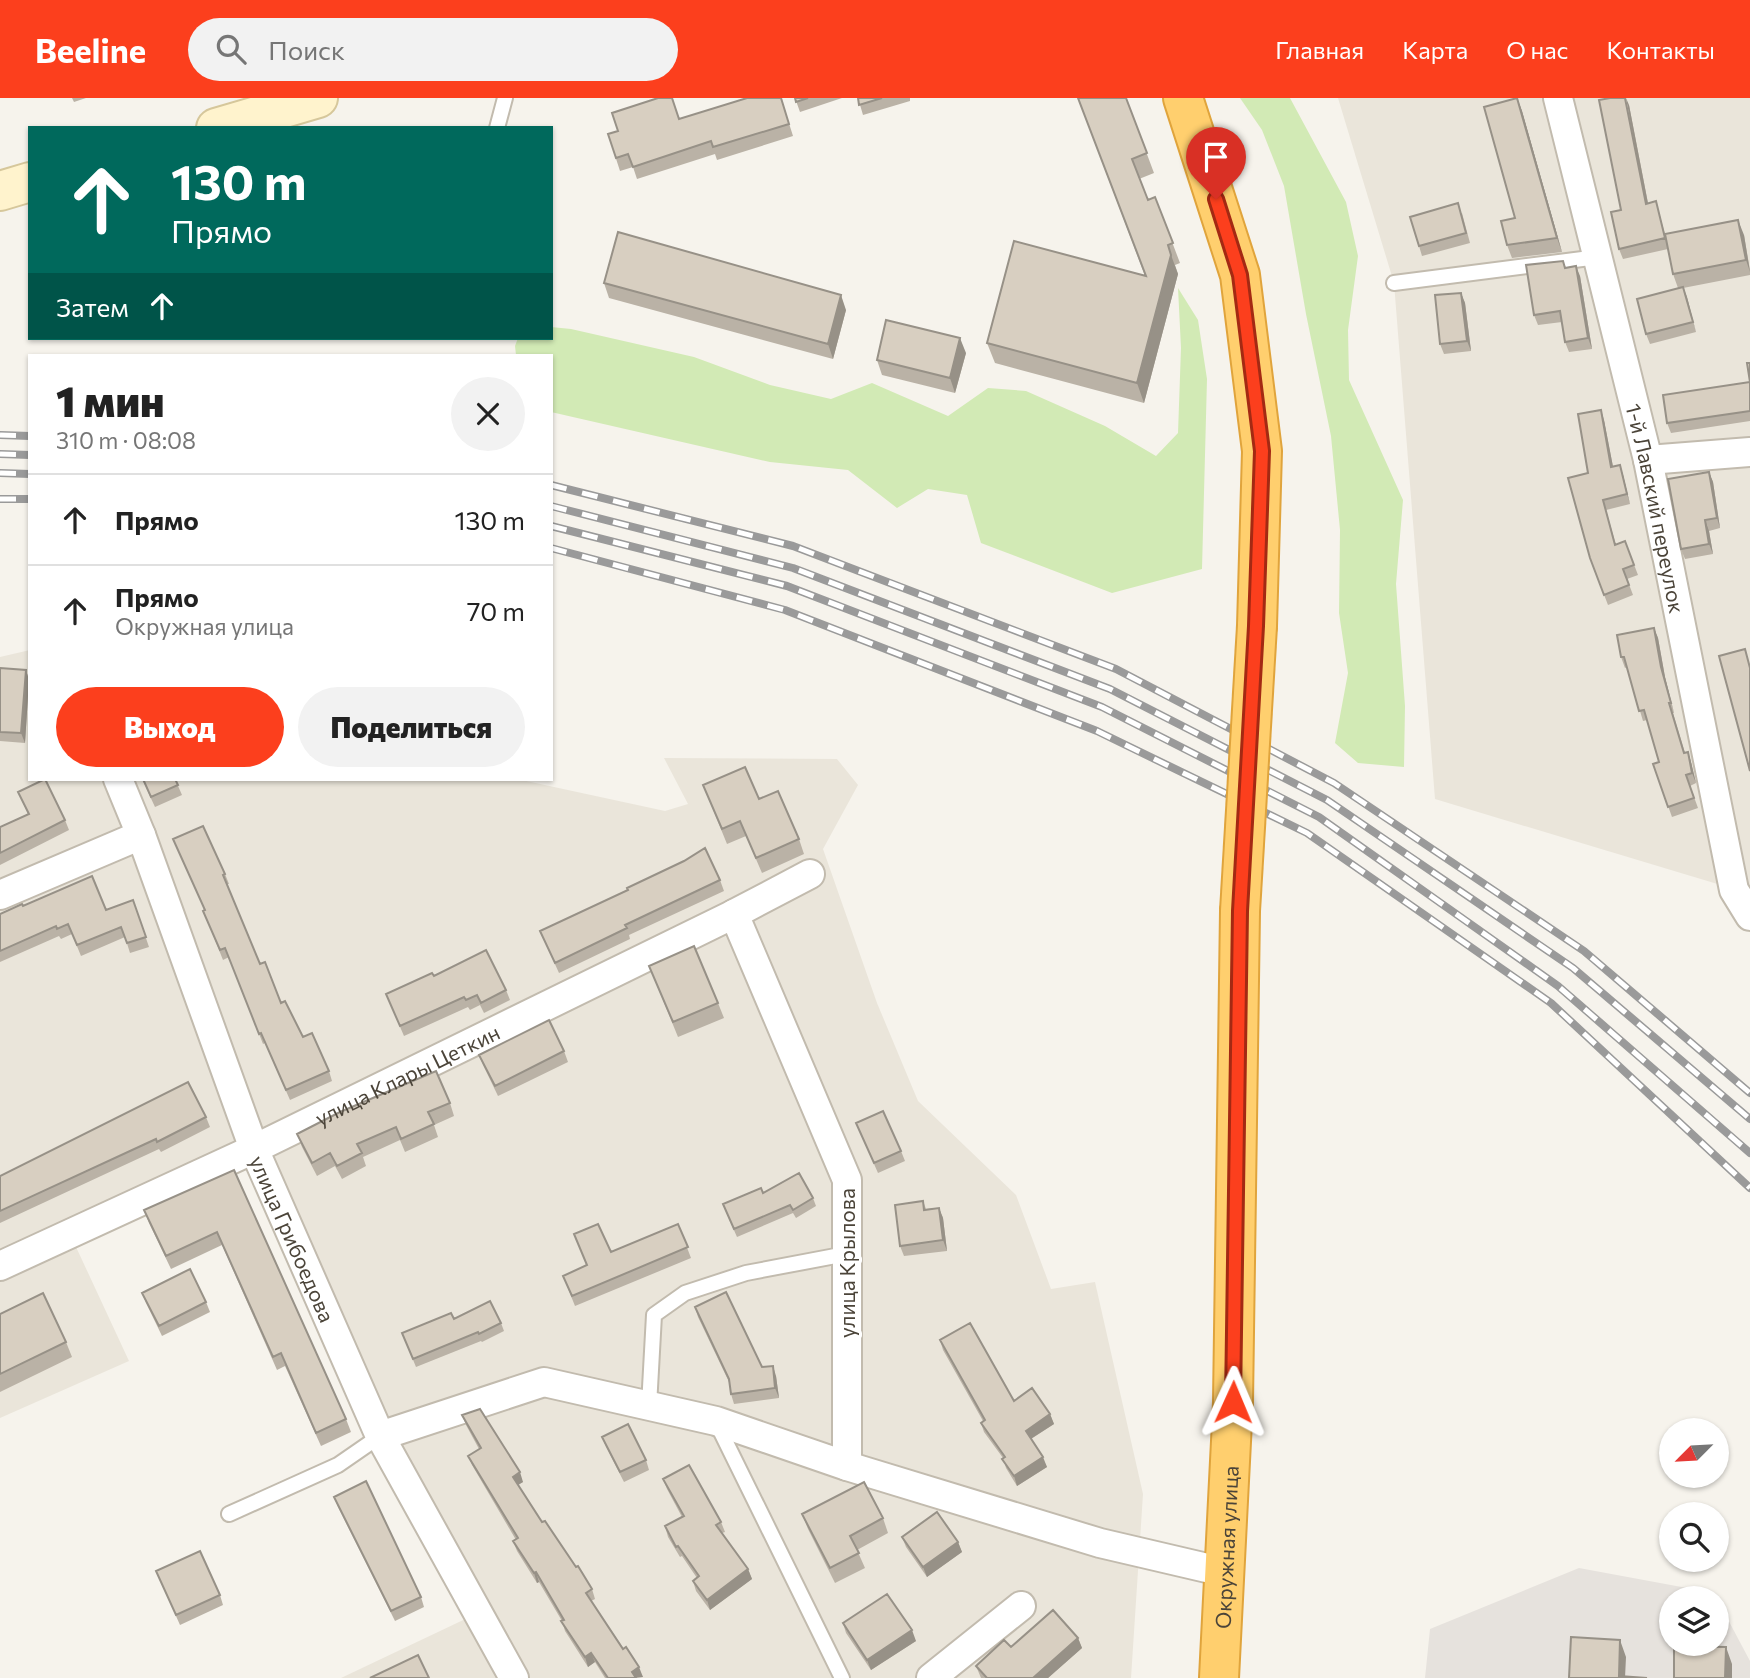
<!DOCTYPE html>
<html lang="ru">
<head>
<meta charset="utf-8">
<style>
  body { margin:0; font-family:Commissioner,sans-serif; background:#f2f2f2; color:#222; height:100vh; display:flex; flex-direction:column; font-size:26px; white-space:nowrap }
  * { box-sizing:border-box; margin:0 }
  p { font-size:23px; color:#767676 }
  .icon { flex:none; width:38px; height:38px; fill:none; stroke:currentColor; stroke-width:2; stroke-linecap:round; stroke-linejoin:round }
  .map { position:relative; flex:1; overflow:hidden }
  .drawer { position:absolute; left:28px; top:256px; width:525px; height:427px; display:flex; flex-direction:column; background:#fff; border-radius:0px; box-shadow:0 2px 5px #0004 }
  .drawer>* { flex:none }
  .hud { position:absolute; left:28px; top:28px; width:525px; height:214px; border-radius:0px; box-shadow:0 2px 5px #0004; background:#00695c; color:#fff; overflow:hidden }
  .needle { width:46px; rotate:246deg }
  .controls { position:absolute; left:1659px; top:1320px; display:grid; gap:14px }
  .controls a { display:grid; place-items:center; width:70px; height:70px; border-radius:50%; background:#fff; box-shadow:0 2px 5px #0004; font-size:35px }
  .pin { position:absolute; display:grid; place-items:center; width:60px; height:60px; color:#fff; margin:-72px -30px; border-radius:50% 50% 50% 0; rotate:-45deg; box-shadow:0 0 7px #0007 }
  .pin .icon { rotate:45deg }
  .me { position:absolute; width:77px; margin:-38px; rotate:1deg; stroke-linejoin:round; filter:drop-shadow(0 0 5px #0008) }
  .turn { display:flex; align-items:center; gap:24px; height:147px; padding:0 28px; font-size:32px }
  .turn .icon { width:91px; height:91px; stroke-width:2.5 }
  .turn b { display:block; font-size:49px; line-height:60px }
  .then { display:flex; align-items:center; height:66px; padding:0 28px; background:#0003; gap:14px; font-size:26px }
  .round { display:grid; place-items:center; flex:none; width:74px; height:74px; border-radius:37px; background:#f2f2f2 }
  .headline { display:flex; align-items:center; justify-content:space-between; height:119px; padding:0 28px }
  h1 { font-size:42px; font-weight:800; line-height:52px }
  .primary-button { display:flex; gap:14px; margin-top:auto; padding:14px 28px }
  .primary-button a { flex:1; height:80px; border-radius:42px; background:#fc3f1d; color:#fff; font-size:28px; font-weight:800; line-height:80px; text-align:center }
  .primary-button a+a { background:#f2f2f2; color:#222 }
  ul { padding:0; list-style:none }
  li { display:flex; align-items:center; gap:21px; height:91px; padding:0 28px; border-top:2px solid #e0e0e0 }
  li div { flex:1 }
  li b { display:block; font-size:26px }
  li em { font-style:normal }
  header { display:flex; align-items:center; gap:42px; box-sizing:border-box; height:98px; padding:0 35px; background:#fc3f1d; color:#fff }
  header strong { font-size:33px }
  nav { display:flex; gap:38px; margin-inline-start:auto; font-size:24px }
  .search { width:490px; height:63px; background:#f2f2f2; display:flex; align-items:center; gap:18px; box-sizing:border-box; padding:0 24px; border-radius:38px; color:#767676; font-size:26px }
  .map>svg:first-child { display:block }
</style>
</head>
<body>
<header>
<strong>Beeline</strong>
<div class="search"><svg class="icon" aria-label="search" viewBox="0 0 24 24"><circle cx="10" cy="10" r="6"/><path d="M15 15l6 6"/></svg>Поиск</div>
<nav><a>Главная</a><a>Карта</a><a>О нас</a><a>Контакты</a></nav>
</header>
<div class="map">
<svg width="1750" height="1580" viewBox="0 0 1750 1580">
  <rect width="100%" height="100%" fill="#f6f3ec"/>
  <path fill="#eae5da" d="M1338 0H1750V818L1734 791 1435 701 1394 185Z
    M30 552V681H517L665 713 688 706 664 660 837 661 858 687 823 751 877 905 918 1003 1016 1097 1051 1191 1095 1184 1143 1396 1131 1580H341L478 1515 253 1052 70 1136 129 1263 0 1320V559Z"/>
  <path fill="#e6e2dd" d="M1579 1470 1714 1495 1716 1500H1671V1545H1717V1501L1750 1563V1580H1425L1430 1531Z"/>
  <path fill="#d2eab5" d="M1240 0H1290L1346 104 1358 158 1348 232 1349 282 1403 402 1396 486 1405 608 1404 669 1358 665 1335 645 1348 575 1339 515 1340 432 1331 338 1306 216 1284 88 1262 32Z
    M1178 190 1198 222 1207 281 1202 471 1112 495 981 445 967 397 928 391 897 410 848 372 770 364 551 314V257H516L515 248 518 240H551V229L571 231 694 259 770 287 831 301 872 285 948 318 988 290 1026 293 1105 328 1156 358 1178 335 1181 250Z"/>
  <g fill="none" stroke-linecap="round" stroke-linejoin="round">
    <g stroke="#c2bbae" stroke-width="18">
      <path id="lane" d="M497 30 505 0
        M1394 185 1598 159
        M649 1308 654 1217 685 1195 746 1175 846 1156
        M716 1324 842 1580
        M229 1416 338 1367 380 1338"/>
    </g>
    <g stroke="#c2bbae" stroke-width="32">
      <g id="street">
        <path id="s1" d="M1558 0 1648 362 1734 792 1750 818"/>
        <path d="M1648 362 1750 354"/>
        <path id="s2" d="M118 681 141 737 254 1051 380 1338 514 1580"/>
        <path d="M0 797 141 737"/>
        <path d="M734 816 847 1082V1368"/>
        <path id="s3" d="M0 1168 254 1051 734 816 810 776"/>
        <path d="M380 1338 544 1284 716 1323 847 1368 1100 1445 1224 1474"/>
        <path d="M931 1580 1021 1508"/>
      </g>
    </g>
    <g stroke="#d6c79b" stroke-width="42">
      <path id="secondary" d="M216 30 318 0
        M0 93 30 84"/>
    </g>
    <g stroke="#e0a43c" stroke-width="42">
      <g id="highway">
        <path d="M1183 0 1240 177 1262 353 1257 528"/>
        <path id="s4" d="M1219 1580 1233 1304 1240 813"/>
      </g>
    </g>
    <use href="#lane" stroke="#fff" stroke-width="14"/>
    <use href="#street" stroke="#fff" stroke-width="28"/>
    <use href="#secondary" stroke="#fff3cd" stroke-width="38"/>
    <use href="#highway" stroke="#ffcf6e" stroke-width="38"/>
    <g stroke="#9a9a9a" stroke-width="8">
      <path id="rail" d="M0 337 30 338
        M0 356 30 357
        M0 375 30 376
        M551 387 793 448 1116 571 1334 685 1584 853 1750 995
        M0 401H30
        M551 408 793 470 1110 591 1327 702 1573 870 1750 1021
        M551 428 787 488 1102 609 1319 719 1558 888 1750 1055
        M551 450 785 512 1097 633 1307 735 1551 905 1750 1090"/>
    </g>
    <use href="#rail" stroke="#fff" stroke-width="5" stroke-dasharray="16" stroke-linecap="butt"/>
    <g stroke="#e0a43c" stroke-width="42" stroke-linecap="butt">
      <path id="highway-bridge" d="M1240 813 1257 528"/>
    </g>
    <use href="#highway-bridge" stroke="#ffcf6e" stroke-width="38"/>
  </g>
  <path fill="#bab2a6" d="M72 0H86L74 4Z
    M781 0 793 38 717 62 715 56 637 81 633 69 620 73 608 36 618 33Z
    M795 0H842L800 14Z
    M858 0H910V3L863 17Z
    M1078 0H1126L1154 75 1139 81 1148 102 1155 99 1180 165 1175 167 1178 176 1144 305 995 265 987 245 1145 178Z
    M1517 0 1522 13 1562 154 1512 160 1507 147 1515 120Z
    M1629 7 1648 105 1656 103 1666 140 1744 137 1750 172V177L1683 190 1696 234 1650 246 1646 236 1678 190 1673 176 1668 151 1623 161 1619 151Z
    M1462 115 1470 145 1422 158 1419 148Z
    M1566 170 1580 178 1592 251 1569 254 1565 244 1562 224 1538 227 1534 217Z
    M604 185 846 212 833 261 609 200Z
    M1461 195 1465 205 1471 253 1444 256 1440 246Z
    M966 255 955 295 882 277 877 262Z
    M1750 265V323L1671 335 1667 325 1750 284Z
    M1604 322 1613 369 1623 377 1630 406 1606 412 1616 447 1625 443 1638 477 1627 481 1633 497 1608 507 1590 460 1588 375Z
    M1709 374 1713 384 1720 430 1709 433 1713 456 1685 461 1681 451Z
    M1654 530 1658 540 1665 579 1674 615H1673L1685 655 1688 654 1691 664 1696 685 1690 688 1698 710 1672 719 1653 666 1659 664 1647 622 1643 623 1627 569 1625 570 1621 559Z
    M0 570 26 572 29 582 25 645 0 643Z
    M142 681H175L182 697 155 709Z
    M703 687 759 701 799 741 804 756 762 775 746 738 727 746Z
    M18 694 65 722 69 732 0 767V729L28 716Z
    M173 741 225 776 229 786H227L260 866 281 905 303 939 329 973 332 983 290 1002 265 945 263 946 229 859 223 862 207 822 205 812Z
    M720 782 724 793 629 837 630 841 559 875 540 833Z
    M133 802 149 849 130 855 125 839 81 858 72 836 61 841 59 838 0 864V816L23 808 106 812Z
    M649 868 718 905 724 920 678 939Z
    M506 892 510 902 484 915 480 907 470 912 468 909 404 938 386 896Z
    M564 953 568 964 498 998 483 967 479 957Z
    M450 1005 454 1018 434 1027 438 1039 405 1054 400 1042 363 1059 366 1068 342 1081 335 1068 317 1078 302 1049 297 1036Z
    M206 1019 210 1029 161 1054 159 1051 0 1125V1078Z
    M856 1025 901 1053 905 1063 878 1075Z
    M234 1072 346 1321 351 1334 321 1348 285 1268 277 1272 222 1147 171 1171 149 1125 144 1112Z
    M763 1095 813 1100 816 1108 796 1120 793 1115 737 1139 726 1114Z
    M923 1103 926 1111 939 1110 943 1120 947 1153 904 1158 900 1148Z
    M678 1126 691 1160 575 1208 563 1178 587 1168 574 1136 611 1154Z
    M142 1195 206 1204 210 1214 162 1238 146 1205Z
    M695 1209 762 1269 776 1278 779 1300 734 1306 731 1296 729 1284 698 1219Z
    M0 1216 66 1244 72 1259 0 1294Z
    M454 1221 501 1225 504 1233 482 1244 481 1243 416 1269 402 1235Z
    M940 1242 1014 1303 1050 1316 1054 1326 1031 1341 1047 1369 1017 1388 1006 1370 1003 1360 984 1334 981 1325 983 1323 943 1252Z
    M462 1317 523 1384 518 1387 542 1424 592 1491 595 1501 591 1503 643 1579 605 1580 595 1564 588 1569 565 1533 562 1523 539 1484 537 1485 517 1453 513 1443 516 1442 472 1367 468 1358 479 1351 466 1327Z
    M602 1339 646 1362 649 1372 624 1384 606 1349Z
    M663 1381 721 1424 725 1434 722 1435 748 1471 752 1481 710 1512 696 1493 693 1483 697 1480 682 1458 680 1459 668 1439 665 1428 682 1419 667 1391Z
    M334 1399 421 1499 424 1509 395 1523 338 1409Z
    M802 1416 883 1420 888 1435 857 1452 865 1470 835 1485 808 1431Z
    M902 1439 958 1444 962 1454 927 1479 906 1449Z
    M156 1473 220 1497 223 1507 180 1527Z
    M843 1525 916 1543 871 1572 846 1535Z
    M1078 1540 1082 1550 1048 1580H981L976 1568 1011 1549Z"/>
  <path fill="#979187" d="M1517 0 1522 13 1562 154 1557 140Z
    M1626 0 1629 7 1650 116 1646 106Z
    M1738 122 1744 137 1750 174 1746 162Z
    M1171 157 1178 176 1144 305 1137 285Z
    M1576 168 1580 178 1592 251 1588 240Z
    M1683 189 1687 199 1696 234 1693 224Z
    M1461 195 1465 205 1471 253 1467 243Z
    M841 197 846 212 833 261 828 246Z
    M960 240 966 255 955 295 950 280Z
    M1601 312 1604 322 1615 379 1611 369Z
    M1620 367 1623 377 1630 406 1627 396Z
    M1709 374 1713 384 1720 430 1717 420Z
    M1705 422 1709 433 1713 456 1709 446Z
    M1654 530 1658 540 1665 579 1674 615 1661 569Z
    M26 572 29 582 25 645 21 635Z
    M1688 654 1691 664 1696 685 1692 675Z
    M939 1110 943 1120 947 1153 943 1142Z
    M773 1268 776 1278 779 1300 775 1290Z
    M1050 1316 1054 1326 1029 1342 1026 1333Z
    M1043 1359 1047 1369 1017 1388 1014 1378Z
    M520 1374 523 1384 516 1388 513 1379Z
    M958 1444 962 1454 927 1479 923 1469Z
    M748 1471 752 1481 710 1512 707 1502Z
    M536 1474 539 1484 537 1485 534 1475Z
    M912 1532 916 1543 871 1572 867 1562Z
    M1078 1540 1082 1550 1048 1580H1033Z
    M1620 1542 1626 1559 1625 1580 1619 1578Z
    M1726 1549 1732 1566V1580H1725Z
    M591 1555 595 1564 588 1569 585 1559Z
    M639 1569 643 1579 634 1580 632 1574Z"/>
  <path fill="#d8cfc1" stroke="#979187" stroke-width="2" d="M658 0H672L679 21 747 0H781L789 26 713 49 711 43 633 69 628 56 616 60 608 36 618 33 612 15Z
    M795 0H808L796 4Z
    M858 0H882L859 7Z
    M1078 0H1126L1147 55 1132 61 1148 102 1155 99 1173 145 1168 147 1171 157 1137 285 987 245 1014 143 1146 178Z
    M1517 0 1557 140 1507 147 1501 123 1515 120 1484 9Z
    M1610 0H1625L1646 106 1656 103 1665 140 1619 151 1611 114 1621 112 1599 2Z
    M1458 105 1466 135 1419 148 1410 119Z
    M1738 122 1746 162 1673 176 1665 136Z
    M618 134 841 197 828 246 604 185Z
    M1563 163 1565 170 1576 168 1588 240 1565 244 1560 213 1534 217 1526 167Z
    M1683 189 1693 224 1646 236 1637 201Z
    M1461 195 1467 243 1440 246 1435 197Z
    M886 222 960 240 950 280 877 262Z
    M1747 265H1750V313L1667 325 1663 297 1750 284Z
    M1601 312 1611 369 1620 367 1627 396 1603 402 1615 447 1625 443 1634 467 1623 471 1629 487 1604 497 1590 460 1568 380 1588 375 1578 316Z
    M1709 374 1717 420 1705 422 1709 446 1681 451 1668 381Z
    M1654 530 1661 569 1671 605H1669L1684 655 1688 654 1692 675 1686 677 1694 700 1668 709 1653 666 1659 664 1644 612 1639 613 1624 559H1621L1617 537Z
    M1745 551 1750 570V673L1719 558Z
    M0 570 26 572 21 635 0 634Z
    M745 669 759 701 778 693 799 741 756 760 740 723 722 731 703 687Z
    M45 681 65 722 0 755V729L29 716 18 694Z
    M143 681H175L178 687 151 699Z
    M203 728 225 776 223 777 260 866 265 864 281 905 285 903 303 939 312 935 329 973 286 992 261 935 259 936 225 850 220 852 203 813 205 812 173 741Z
    M705 750 720 782 625 827 627 830 555 865 540 833 628 792 627 790 684 763Z
    M92 778 106 812 133 802 146 839 127 845 121 829 77 847 68 826 57 831 56 828 0 853V816L22 806 23 808Z
    M694 848 718 905 673 924 649 868Z
    M486 852 506 892 481 905 477 897 466 902 464 899 400 928 386 896 432 875 434 878Z
    M549 922 564 953 495 988 479 957Z
    M436 973 450 1005 428 1014 434 1026 401 1041 396 1029 357 1046 362 1055 337 1068 330 1055 312 1065 297 1036 340 1014Z
    M188 984 206 1019 157 1044 156 1041 0 1113V1078Z
    M883 1013 901 1053 874 1065 856 1025Z
    M234 1072 346 1321 316 1335 281 1255 273 1259 217 1134 166 1158 144 1112Z
    M799 1075 813 1100 793 1112 790 1107 734 1131 723 1106 761 1090 763 1095Z
    M923 1103 924 1112 939 1110 943 1142 900 1148 895 1107Z
    M598 1126 611 1154 678 1126 688 1149 572 1198 563 1178 587 1167 574 1136Z
    M190 1171 206 1204 159 1228 142 1195Z
    M726 1194 762 1269 773 1268 775 1290 731 1296 729 1281 695 1209Z
    M43 1195 66 1244 0 1276V1216Z
    M490 1203 501 1225 479 1236 478 1234 413 1261 402 1235 451 1215 454 1221Z
    M970 1225 1014 1303 1032 1290 1050 1316 1026 1333 1043 1359 1014 1378 1002 1361 1005 1359 981 1325 985 1322 940 1242Z
    M480 1311 520 1374 513 1379 542 1424 545 1423 576 1469 578 1468 592 1491 586 1495 623 1551 626 1549 639 1569 632 1574 636 1580H608L591 1555 585 1559 561 1523 564 1522 536 1474 534 1475 513 1443 518 1440 468 1358 481 1350 462 1317Z
    M628 1326 646 1362 620 1374 602 1339Z
    M689 1367 721 1424 716 1427 748 1471 707 1502 693 1483 699 1478 678 1448 676 1449 665 1428 684 1418 663 1381Z
    M366 1383 421 1499 391 1513 334 1399Z
    M864 1384 883 1420 850 1438 859 1455 830 1470 802 1416Z
    M937 1414 958 1444 923 1469 902 1439Z
    M200 1453 220 1497 176 1517 156 1473Z
    M887 1496 912 1532 867 1562 843 1525Z
    M1053 1512 1078 1540 1033 1580H987L976 1568 1004 1542 1011 1549Z
    M1571 1539 1620 1542 1619 1578 1647 1580H1569Z
    M1674 1548 1726 1549 1725 1580H1674Z
    M418 1557 429 1580H370Z"/>
  <g fill="none" stroke-linecap="round" stroke-linejoin="round">
    <g stroke="#a42913" stroke-width="18">
      <path id="route" d="M1216 101 1240 177 1262 353 1256 528 1240 813 1233 1304"/>
    </g>
    <use href="#route" stroke="#fc3f1d" stroke-width="12"/>
  </g>
  <g text-anchor="middle" dominant-baseline="central" stroke-width="6" stroke-linejoin="round" paint-order="stroke">
    <g font-size="21" fill="#4b4439" stroke="#fff">
      <text stroke="none"><textPath href="#s1" startOffset="422">1-й Лавский переулок</textPath></text>
      <text stroke="none"><textPath href="#s3" startOffset="450">улица Клары Цеткин</textPath></text>
      <text stroke="none"><textPath href="#s2" startOffset="492">улица Грибоедова</textPath></text>
      <text transform="translate(846 1165) rotate(-90)">улица Крылова</text>
      <text stroke="none"><textPath href="#s4" startOffset="131">Окружная улица</textPath></text>
    </g>
  </g>
</svg>
<div class="controls">
<a><svg class="needle" viewBox="-14 -14 28 28"><path d="M0-13l5 13h-10z" fill="#e53935"/><path d="M0 13l5-13h-10z" fill="#767676"/></svg></a>
<a><svg class="icon" aria-label="search" viewBox="0 0 24 24"><circle cx="10" cy="10" r="6"/><path d="M15 15l6 6"/></svg></a>
<a><svg class="icon" aria-label="layers" viewBox="0 0 24 24"><path d="M12 4l9 5-9 5-9-5zM3 14l9 5 9-5"/></svg></a>
</div>
<div class="pin" style="left:1216px;top:101px;background:#d93025"><svg class="icon" aria-label="arrive" viewBox="0 0 24 24"><path d="M6 21V4h12l-3 4 3 4H6"/></svg></div>
<svg class="me" style="left:1233px;top:1304px" viewBox="-20 -20 40 40"><path d="M0-17L14 15 0 8-14 15z" fill="#fc3f1d" stroke="#fff" stroke-width="4"/></svg>
<div class="hud">
<div class="turn"><svg class="icon" aria-label="ahead" viewBox="0 0 24 24"><path d="M12 20V5M6 11l6-6 6 6"/></svg><div><b>130 m</b>Прямо</div></div>
<div class="then">Затем<svg class="icon" aria-label="ahead" viewBox="0 0 24 24"><path d="M12 20V5M6 11l6-6 6 6"/></svg></div>
</div>
<section class="drawer">
<div class="headline"><div><h1>1 мин</h1><p>310 m · 08:08</p></div><a class="round"><svg class="icon" aria-label="close" viewBox="0 0 24 24"><path d="M6 6l12 12M18 6L6 18"/></svg></a></div>
<ul>
<li><svg class="icon" aria-label="ahead" viewBox="0 0 24 24"><path d="M12 20V5M6 11l6-6 6 6"/></svg><div><b>Прямо</b></div><em>130 m</em></li>
<li><svg class="icon" aria-label="ahead" viewBox="0 0 24 24"><path d="M12 20V5M6 11l6-6 6 6"/></svg><div><b>Прямо</b><p>Окружная улица</p></div><em>70 m</em></li>
</ul>
<div class="primary-button"><a>Выход</a><a>Поделиться</a></div>
</section>
</div>
</body>
</html>
